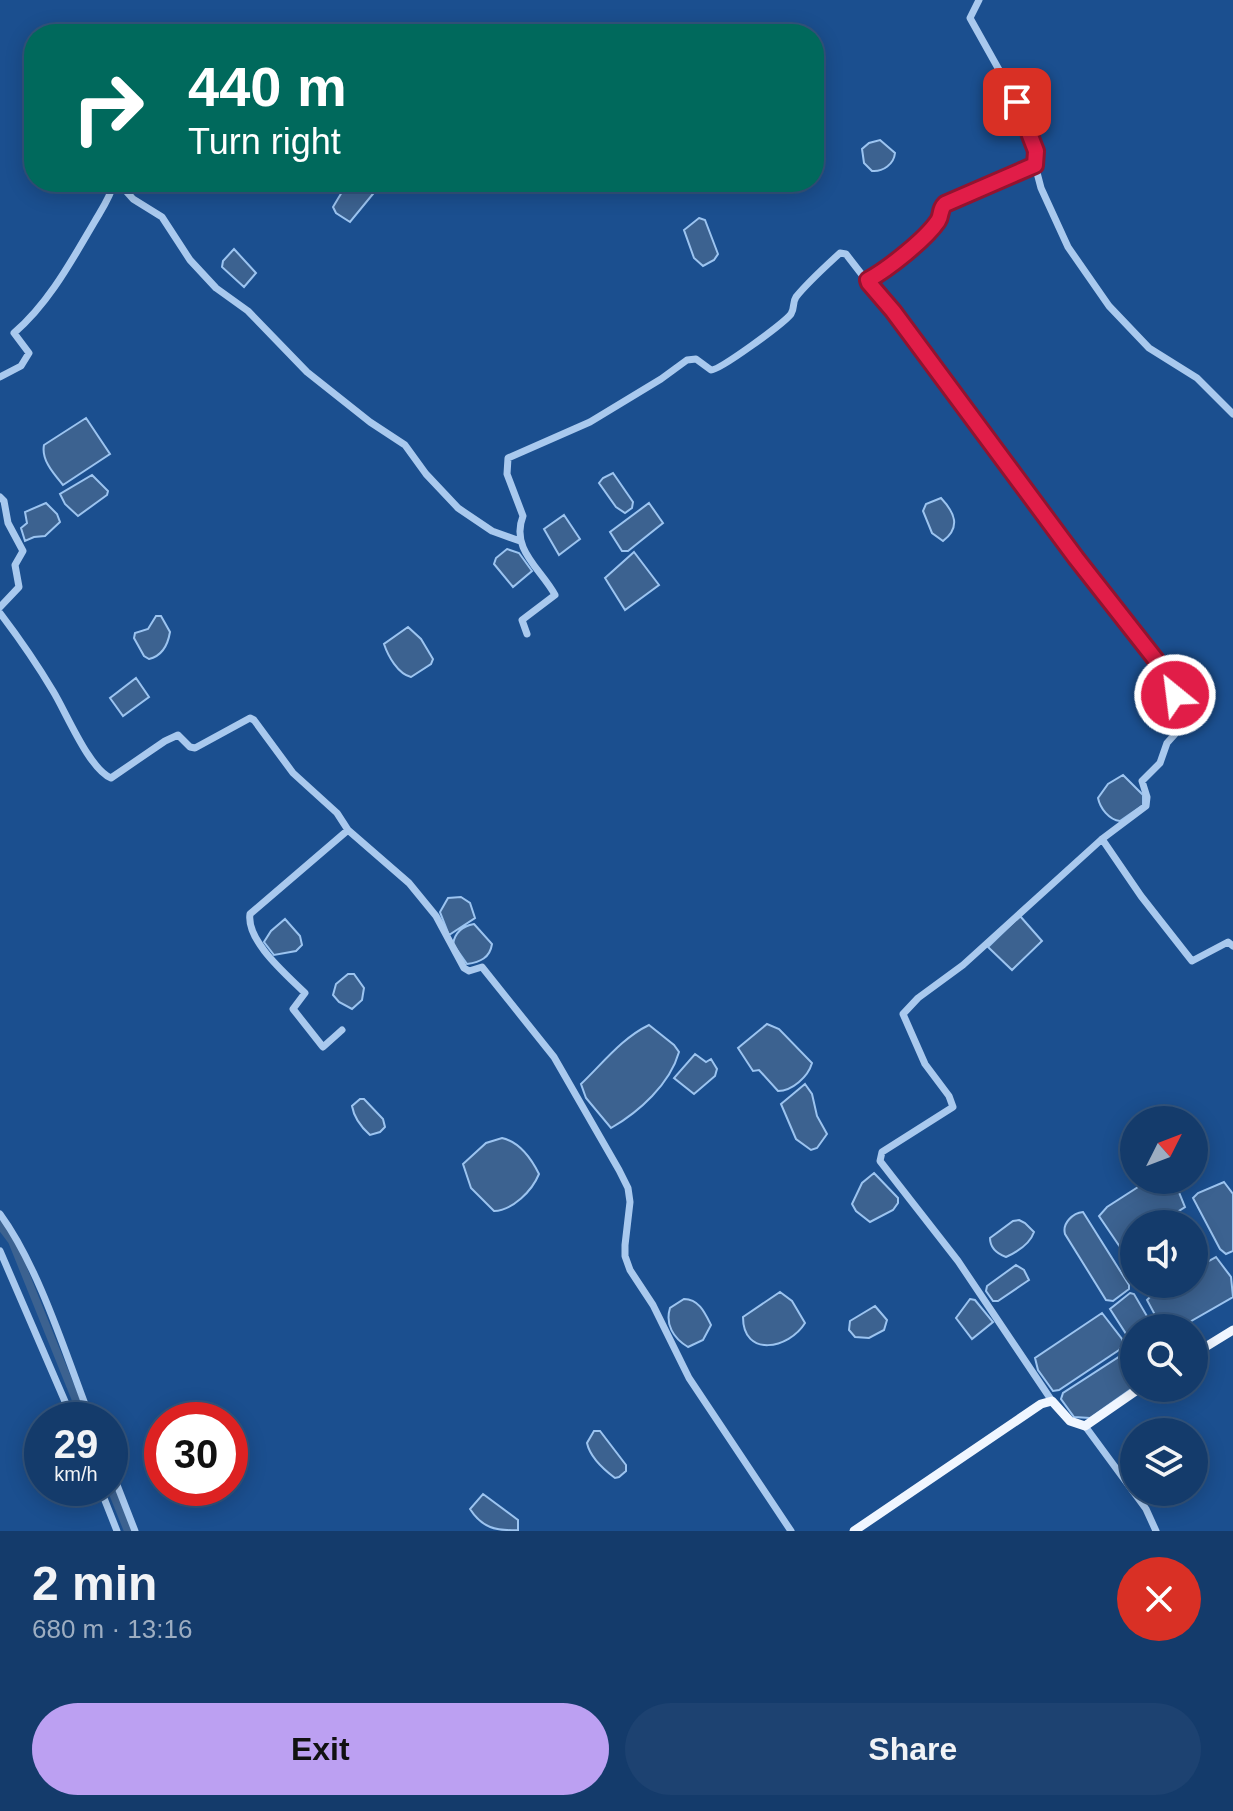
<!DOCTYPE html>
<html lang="en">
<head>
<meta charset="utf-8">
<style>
  body { margin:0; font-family:Helvetica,sans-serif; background:#1d4271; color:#f1f3f6; height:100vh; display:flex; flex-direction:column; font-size:30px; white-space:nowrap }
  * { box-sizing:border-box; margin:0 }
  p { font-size:26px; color:#9dadc1 }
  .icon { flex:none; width:44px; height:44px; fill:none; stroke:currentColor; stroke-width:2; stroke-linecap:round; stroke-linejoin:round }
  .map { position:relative; height:1531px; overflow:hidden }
  .drawer { display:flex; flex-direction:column; background:#143b6b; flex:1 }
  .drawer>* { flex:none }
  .banner { position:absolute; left:24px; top:24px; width:800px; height:168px; border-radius:32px; box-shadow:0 4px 20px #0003,0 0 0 2px #33557e; background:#00695c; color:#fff; overflow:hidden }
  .needle { width:52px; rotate:48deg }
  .buttons { position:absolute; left:1120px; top:1106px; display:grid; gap:16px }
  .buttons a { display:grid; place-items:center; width:88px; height:88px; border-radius:50%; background:#143b6b; box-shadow:0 4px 20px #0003,0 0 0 2px #33557e; font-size:40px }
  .speed { position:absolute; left:24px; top:1402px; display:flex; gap:16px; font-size:40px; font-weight:700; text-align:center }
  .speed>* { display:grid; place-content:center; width:104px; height:104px; border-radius:50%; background:#143b6b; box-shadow:0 4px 20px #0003,0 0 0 2px #33557e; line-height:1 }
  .speed small { font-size:20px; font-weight:400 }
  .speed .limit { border:12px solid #d22; background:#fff; color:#111 }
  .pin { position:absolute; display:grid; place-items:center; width:68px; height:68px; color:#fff; margin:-34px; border-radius:16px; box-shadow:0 4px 12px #0006 }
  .me { position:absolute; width:88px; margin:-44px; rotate:331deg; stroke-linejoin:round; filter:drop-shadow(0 0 6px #0008) }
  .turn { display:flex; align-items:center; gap:28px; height:168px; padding:0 32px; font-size:36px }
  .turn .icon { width:104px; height:104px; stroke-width:2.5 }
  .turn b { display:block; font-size:56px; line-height:68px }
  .round { display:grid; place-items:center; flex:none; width:84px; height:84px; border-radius:42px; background:#1d4271 }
  .overview { display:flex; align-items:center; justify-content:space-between; height:136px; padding:0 32px }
  h1 { font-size:48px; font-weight:800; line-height:60px }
  .action { display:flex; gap:16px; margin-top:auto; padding:16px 32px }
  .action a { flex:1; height:92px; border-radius:48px; background:#bca0f2; color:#111; font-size:32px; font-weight:800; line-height:92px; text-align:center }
  .action a+a { background:#1d4271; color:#f1f3f6 }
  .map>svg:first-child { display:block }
</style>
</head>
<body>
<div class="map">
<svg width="1233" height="1531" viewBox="0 0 1233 1531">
  <rect width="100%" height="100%" fill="#1b4f8f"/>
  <path fill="#3c6290" stroke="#9cc4f0" stroke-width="2" d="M880 140 895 153C894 164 883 172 872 171L864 163 862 149 869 143Z
    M348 182 378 183 377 189 350 222 336 213 333 207Z
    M699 218 705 220 718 254 714 260 703 266 694 258 684 230Z
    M234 249 256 273 244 287 222 267 223 261Z
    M86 418 110 454 63 485C54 474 41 460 44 445Z
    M613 473 633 502 632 508 625 513 616 507 599 483 603 478Z
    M92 475 108 491 107 495 78 516 65 504 60 494Z
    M941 498C955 513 961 527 943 541L932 533 923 511 926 504Z
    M46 503 57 514 60 522 45 536 34 537 25 541 21 528 27 523 25 512Z
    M649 503 663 523 628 551H622L610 532Z
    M564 515 580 539 559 555 544 529Z
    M507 549 519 553 532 571 513 587 494 564 496 558Z
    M634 552 659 585 625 610 605 578Z
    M156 616H161L170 632C168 644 162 656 149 659L144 656 134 638 135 633 148 629Z
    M408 627 421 639 433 659 431 664 411 677C398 674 388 656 384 644Z
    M136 678 149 697 123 716 110 698Z
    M1123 775 1143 795V805L1120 821C1109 820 1100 808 1098 798L1108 784Z
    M461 897 470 903 475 918 449 935 440 912 448 898Z
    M1020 916 1042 941 1012 970 988 947Z
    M285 919 300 936 302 945 296 951 274 955 264 942 271 931Z
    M474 924 492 944C490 958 480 962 467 964L453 944C455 932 463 926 474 924Z
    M348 974H354L364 988 362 1000 352 1009 339 1002 333 995 336 984Z
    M767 1024 779 1029 812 1063C808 1077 792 1091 778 1091L759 1070 753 1071 738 1048Z
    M649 1025 674 1045 679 1052C670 1084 639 1112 611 1128L586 1098 581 1084C603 1063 622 1038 649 1025Z
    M695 1054 706 1062 711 1059 717 1069 715 1076 694 1094 674 1078Z
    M805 1084 812 1094 817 1116 827 1134 817 1148 811 1150 796 1139 781 1104Z
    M360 1099H364L383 1119 385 1127 380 1132 370 1135C361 1127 354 1118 352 1106Z
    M502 1138C520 1142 531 1158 539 1174 532 1191 513 1210 494 1211L471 1188 463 1164 486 1143Z
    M874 1173 898 1198V1203L893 1210 870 1222 856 1211 852 1204 862 1183Z
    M1149 1180H1174L1185 1207 1158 1224H1134V1240L1120 1247 1099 1216 1107 1207Z
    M1224 1182 1233 1194V1251L1226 1254 1220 1249 1193 1198 1198 1193Z
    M1083 1212 1129 1285V1289L1113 1301 1106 1300 1065 1234C1062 1223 1073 1213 1083 1212Z
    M1019 1220 1025 1223 1034 1232C1030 1244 1017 1252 1006 1257 998 1254 990 1248 990 1238L1013 1221Z
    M1216 1257 1231 1277 1233 1297 1179 1328H1162L1147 1300C1161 1284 1174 1284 1194 1284V1269Z
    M1016 1265 1024 1270 1029 1280 998 1301H993L986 1291 987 1286Z
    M780 1292 792 1301 805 1323C789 1349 743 1358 743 1317Z
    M1130 1293 1134 1294 1151 1323 1149 1328H1134V1339L1130 1340 1110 1309Z
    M684 1299C699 1299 705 1313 711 1325L703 1340 688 1347C673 1338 665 1324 670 1308Z
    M970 1299 975 1300 993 1322 972 1339 956 1318Z
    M875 1306 887 1320 884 1330 869 1338 855 1337 849 1330 850 1321Z
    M1102 1313 1122 1339 1123 1344 1119 1350 1059 1390 1053 1391 1038 1370 1035 1358Z
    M1128 1351 1134 1354V1387L1090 1418 1074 1417 1061 1399 1063 1393Z
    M594 1431H600L626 1465V1471L619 1477 615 1478C603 1469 590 1457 587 1443Z
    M483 1494 518 1520V1530C496 1531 482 1528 470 1509Z"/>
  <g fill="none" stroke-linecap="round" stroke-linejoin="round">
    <path stroke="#3c6290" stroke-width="8" d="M0 1225 12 1241 84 1420
      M110 1486 128 1531"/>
    <path stroke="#a9c9ee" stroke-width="7" d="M979 0 970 18 1017 102 1036 151 1035 165 1041 188 1068 247 1109 306 1149 348 1197 378 1233 414
      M118 182 133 199 162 217 190 260 216 288 248 311 307 372 370 422 405 445 426 474 458 508 492 531 520 541
      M868 280 1156 660 1187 714 1185 723 1167 743 1160 763 1142 781 1147 797 1146 806 1102 839 963 965 918 998 903 1014 925 1064 949 1096 953 1107 882 1152 880 1161 958 1261 1052 1401
      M0 377 21 366 29 353 14 333C49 303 72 260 95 221 102 209 111 196 114 182
      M0 497 4 501 8 523 23 551 15 565 19 587 0 607
      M0 613C19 638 37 664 53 691 66 712 89 769 111 778L165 741 178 735 190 747 195 748 250 718 254 720 293 773 337 813 348 830 409 883 436 916 464 968 469 971 482 967 554 1057 619 1170 628 1188 630 1202 625 1245V1256L630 1270 653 1305 689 1378 791 1531
      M527 634 522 620 555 595C541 569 510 549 523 516L507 474 508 458 590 422 661 379 687 360 696 359 711 370C720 370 783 324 791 314 795 308 792 303 796 297 808 282 826 266 840 253L846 254 863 276 871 279 939 220 940 209 945 204 1035 165
      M1102 839 1141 896 1192 961 1228 942 1233 946
      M342 1030 323 1047 293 1009 305 993C287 975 246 941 250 914L348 830
      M0 1214C39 1267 67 1358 91 1420
      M0 1251 73 1420
      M1085 1426 1146 1509 1156 1531
      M110 1467 135 1531
      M100 1488 117 1531"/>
    <path stroke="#f0f6ff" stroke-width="9" d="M1194 1354 1233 1330
      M854 1531 1041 1404 1052 1401 1070 1421 1085 1426 1140 1388"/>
  </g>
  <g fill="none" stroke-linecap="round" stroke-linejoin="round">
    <g stroke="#92132f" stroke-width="20">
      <path id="route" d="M1017 102 1036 151 1035 165 945 204C939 210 942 215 938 221 925 240 888 269 868 280L869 283 893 311 1076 558 1156 660 1175 695"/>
    </g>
    <use href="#route" stroke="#e11d48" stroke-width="14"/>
  </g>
</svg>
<div class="buttons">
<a><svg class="needle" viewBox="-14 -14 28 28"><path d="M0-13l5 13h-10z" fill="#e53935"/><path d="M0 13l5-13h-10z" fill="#9dadc1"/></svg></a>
<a><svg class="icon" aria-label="sound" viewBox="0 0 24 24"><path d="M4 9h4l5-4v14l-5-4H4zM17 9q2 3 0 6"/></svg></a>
<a><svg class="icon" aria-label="search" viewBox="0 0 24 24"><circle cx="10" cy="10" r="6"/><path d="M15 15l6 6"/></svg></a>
<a><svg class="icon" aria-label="layers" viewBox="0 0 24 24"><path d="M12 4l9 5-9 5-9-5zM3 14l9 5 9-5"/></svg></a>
</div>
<div class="speed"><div>29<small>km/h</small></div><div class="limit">30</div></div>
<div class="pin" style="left:1017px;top:102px;background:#d93025"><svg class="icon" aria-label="arrive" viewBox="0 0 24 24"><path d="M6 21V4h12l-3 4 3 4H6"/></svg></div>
<svg class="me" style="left:1175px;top:695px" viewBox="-20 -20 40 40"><circle r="17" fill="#e11d48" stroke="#fff" stroke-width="3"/><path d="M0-11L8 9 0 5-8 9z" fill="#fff"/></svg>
<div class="banner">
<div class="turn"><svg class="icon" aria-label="right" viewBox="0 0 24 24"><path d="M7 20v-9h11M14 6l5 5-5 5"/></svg><div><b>440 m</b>Turn right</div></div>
</div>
</div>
<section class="drawer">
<div class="overview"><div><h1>2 min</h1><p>680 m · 13:16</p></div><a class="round" style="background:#d93025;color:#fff"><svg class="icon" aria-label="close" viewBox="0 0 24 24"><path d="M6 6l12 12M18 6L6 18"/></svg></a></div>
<div class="action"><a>Exit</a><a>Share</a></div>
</section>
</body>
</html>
